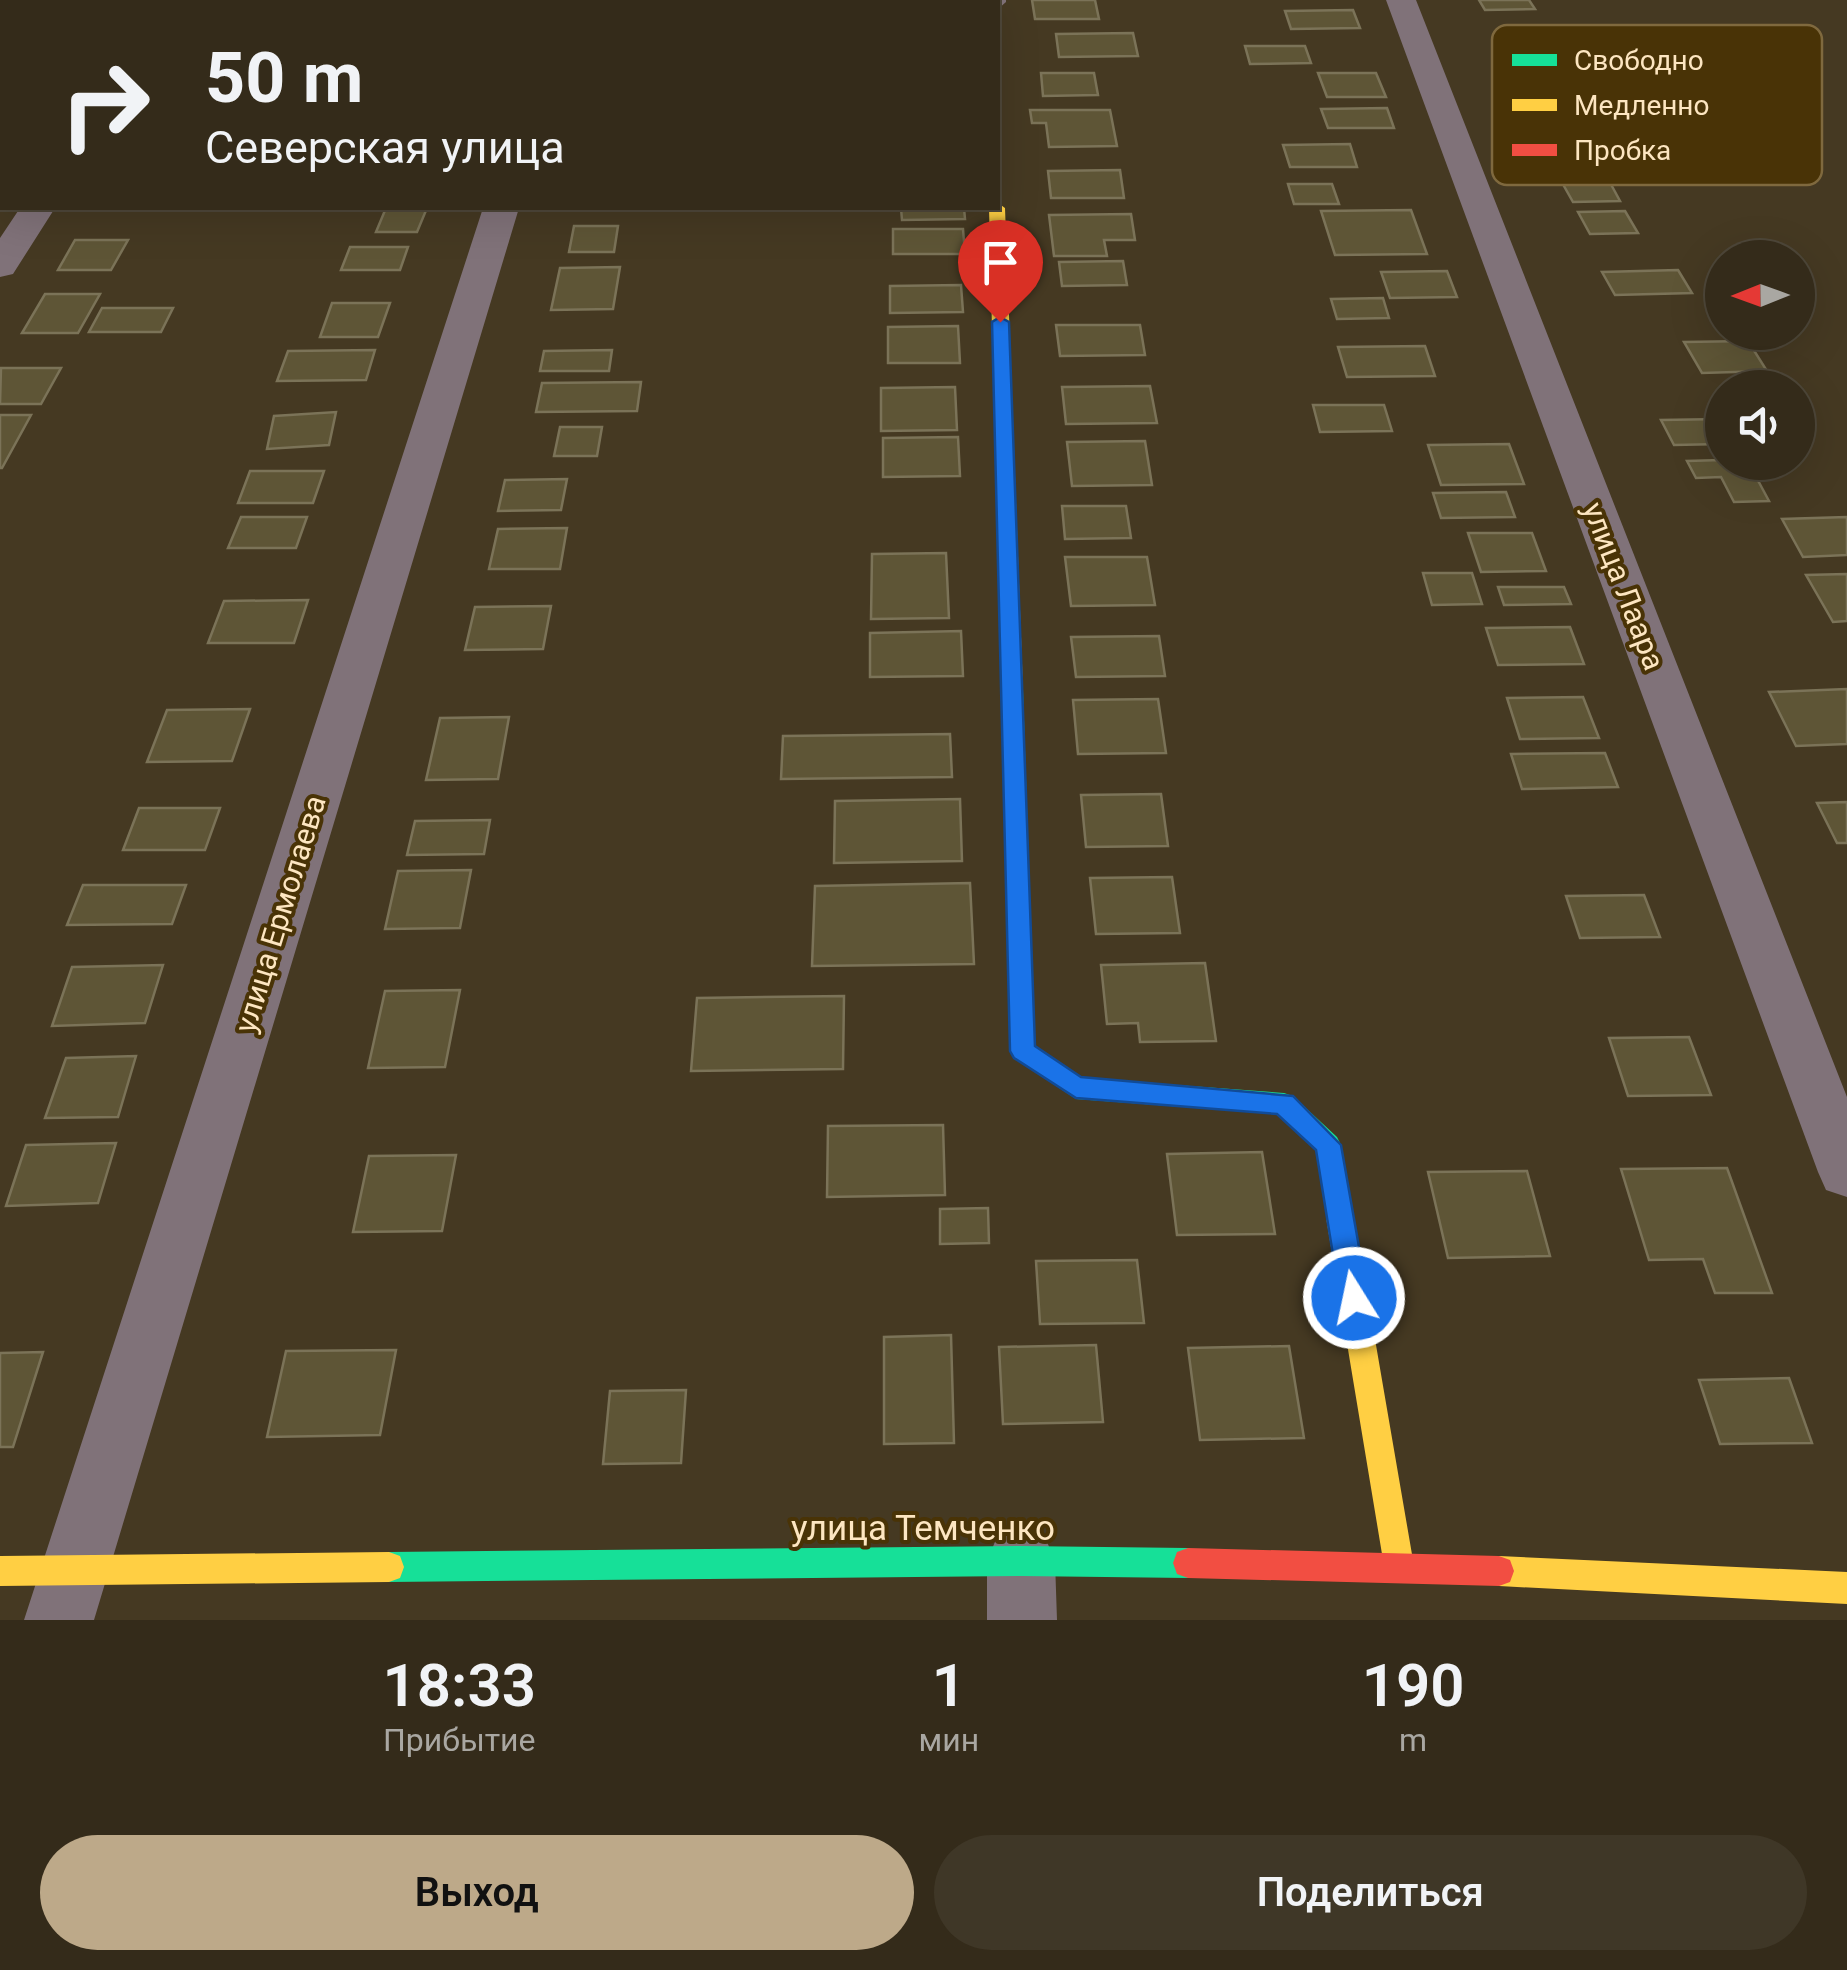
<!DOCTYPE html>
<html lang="ru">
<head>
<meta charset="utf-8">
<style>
  body { margin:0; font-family:Roboto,sans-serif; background:#3f3727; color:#f1f3f6; height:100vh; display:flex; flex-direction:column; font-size:38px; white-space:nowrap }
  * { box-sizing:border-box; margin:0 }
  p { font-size:32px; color:#a9a7a2 }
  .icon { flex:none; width:55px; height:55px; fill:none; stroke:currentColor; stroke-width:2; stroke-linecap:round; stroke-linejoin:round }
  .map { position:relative; height:1620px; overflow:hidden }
  .side { display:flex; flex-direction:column; background:#342b1a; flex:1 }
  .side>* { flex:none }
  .hud { position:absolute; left:0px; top:0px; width:1000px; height:210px; box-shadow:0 10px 40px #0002,0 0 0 2px #4e4739; background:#342b1a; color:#f1f3f6; overflow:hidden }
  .needle { width:65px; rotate:269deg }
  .buttons { position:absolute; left:1705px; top:240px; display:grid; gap:20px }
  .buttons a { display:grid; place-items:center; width:110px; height:110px; border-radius:50%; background:#342b1a; box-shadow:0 10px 40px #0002,0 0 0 2px #4e4739; font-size:50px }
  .pin { position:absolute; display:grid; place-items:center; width:85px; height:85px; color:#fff; margin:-102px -42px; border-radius:50% 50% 50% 0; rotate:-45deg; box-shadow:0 0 10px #0007 }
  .pin .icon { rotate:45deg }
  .me { position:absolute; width:110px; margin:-55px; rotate:350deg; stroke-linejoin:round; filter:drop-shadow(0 0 8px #0008) }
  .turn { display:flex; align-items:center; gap:35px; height:210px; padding:0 40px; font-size:45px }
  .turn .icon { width:130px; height:130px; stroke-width:2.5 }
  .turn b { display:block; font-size:70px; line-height:85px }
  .eta { display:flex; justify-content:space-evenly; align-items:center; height:170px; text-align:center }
  .eta b { font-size:60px; font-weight:600; line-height:70px }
  .button { display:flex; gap:20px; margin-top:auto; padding:20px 40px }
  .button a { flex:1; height:115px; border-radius:60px; background:#bda989; color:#111; font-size:40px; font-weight:600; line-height:115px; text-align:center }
  .button a+a { background:#3f3727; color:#f1f3f6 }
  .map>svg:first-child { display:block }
</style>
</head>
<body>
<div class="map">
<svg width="1847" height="1620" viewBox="0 0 1847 1620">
  <rect width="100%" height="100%" fill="#453922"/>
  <path fill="#5e5536" stroke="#7b7358" stroke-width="2.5" d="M1032 0H1095L1099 19H1035Z
    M1479 0H1529L1535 9 1485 10Z
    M1353 10 1360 28 1291 29 1285 11Z
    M1133 33 1138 56 1059 57 1056 34Z
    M1245 46H1305L1311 63 1250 64Z
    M1041 73H1094L1098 95 1043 96Z
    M1318 73H1376L1386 97H1327Z
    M1387 108 1394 128H1328L1321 109Z
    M1030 110H1110L1117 146 1049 147 1046 123H1032Z
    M1350 144 1357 167H1290L1283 145Z
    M1120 170 1124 198H1051L1048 171Z
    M1607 177 1620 201 1573 202 1560 179Z
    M1288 184H1332L1339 204H1294Z
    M386 208H427L417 232H376Z
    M901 208H964L965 219 902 220Z
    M1411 210 1427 254 1335 255 1321 211Z
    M1625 211 1638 233 1590 234 1578 212Z
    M1131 214 1135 240H1104L1107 256H1054L1049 215Z
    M574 226H618L614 252H569Z
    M893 229H963L965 254H893Z
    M75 240H128L111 270H58Z
    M350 247H408L400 270H341Z
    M1123 261 1127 285 1062 286 1059 262Z
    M620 267 613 309 551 310 560 268Z
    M1678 270 1692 293 1615 295 1602 272Z
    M1447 271 1457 297 1390 298 1381 272Z
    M961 285 963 312 890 313V286Z
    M45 294H100L78 333H22Z
    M1383 298 1389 318 1337 319 1331 299Z
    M332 303H390L378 337H320Z
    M102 308H173L161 332H89Z
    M1056 325H1140L1145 355 1060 356Z
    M958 326 960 363H888V327Z
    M1748 341 1767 371 1702 373 1684 342Z
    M1425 346 1435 376 1347 377 1338 347Z
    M375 350 366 380 277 381 288 351Z
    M612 350 609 371H540L544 351Z
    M1 368H61L41 404H0Z
    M641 382 637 411 536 412 542 383Z
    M1150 386 1157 423 1066 424 1062 387Z
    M955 387 957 430 881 431V388Z
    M1313 405H1384L1392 431 1320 432Z
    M336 412 329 445 267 449 274 416Z
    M0 415H31L2 468H0Z
    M1722 419V444L1674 445 1661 420Z
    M560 427H602L597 456H554Z
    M958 437 960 476 883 477V438Z
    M1145 441 1152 485 1072 486 1067 442Z
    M1509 444 1524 484 1441 485 1428 445Z
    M1722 460 1748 462 1769 501 1734 502 1721 477 1696 478 1687 461Z
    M250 471H324L313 503H238Z
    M567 479 561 510 498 511 505 480Z
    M1506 492 1515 517 1441 518 1433 493Z
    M1062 506H1126L1131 538 1065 539Z
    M241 517H307L296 548H228Z
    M1847 517V555L1803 557 1782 519Z
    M567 528 560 569H489L498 529Z
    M1468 533H1532L1546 571 1481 572Z
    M946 553 949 618 871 619 872 554Z
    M1065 557H1147L1155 605 1071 606Z
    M1423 573H1472L1482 604 1432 605Z
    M1847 574V621L1833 622 1806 575Z
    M1498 587H1564L1571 604 1504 605Z
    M308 600 294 643H208L224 601Z
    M551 606 543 649 465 650 475 607Z
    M1570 627 1584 664 1498 665 1486 628Z
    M961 631 963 676 870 677V633Z
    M1159 636 1165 676 1076 677 1071 637Z
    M1847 689V744L1796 746 1769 692Z
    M1583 697 1599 738 1520 739 1507 698Z
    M1158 699 1166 753 1078 754 1073 700Z
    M250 709 232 761 147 762 167 710Z
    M509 717 498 779 426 780 440 718Z
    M950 734 952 777 781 779 783 736Z
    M1605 753 1618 787 1522 789 1511 754Z
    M1161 794 1168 846 1086 847 1081 795Z
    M960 799 962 861 834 863 835 801Z
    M1847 802V843H1837L1817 803Z
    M139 808H220L205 850H123Z
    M490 820 484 854 407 855 415 821Z
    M471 870 460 928 385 929 398 871Z
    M1172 877 1180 933 1096 934 1090 878Z
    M970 883 974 964 812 966 815 886Z
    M83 885H186L172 924 67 925Z
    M1644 895 1660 937 1580 938 1566 896Z
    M1205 963 1216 1041 1140 1042 1138 1023 1107 1024 1101 965Z
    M163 965 145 1023 52 1026 72 967Z
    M460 990 445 1067 368 1068 385 991Z
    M844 996 843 1069 691 1071 697 998Z
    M1689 1037 1711 1095 1628 1096 1609 1038Z
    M136 1056 118 1117 45 1118 66 1058Z
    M943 1125 945 1195 827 1197 828 1126Z
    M116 1143 98 1203 6 1206 26 1145Z
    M1262 1152 1275 1234 1177 1235 1167 1154Z
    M456 1155 442 1231 353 1232 369 1156Z
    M1727 1168 1772 1293H1715L1703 1259 1649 1260 1621 1169Z
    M1527 1171 1550 1256 1448 1258 1428 1172Z
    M988 1208 989 1243 940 1244V1209Z
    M1137 1260 1144 1323 1040 1324 1036 1261Z
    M951 1335 954 1443 884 1444V1337Z
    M1096 1345 1103 1422 1003 1424 999 1347Z
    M1289 1346 1304 1438 1200 1440 1188 1348Z
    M396 1350 380 1435 267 1437 286 1351Z
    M43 1352 13 1447H0V1353Z
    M1789 1378 1812 1443 1720 1444 1699 1380Z
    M686 1390 681 1463 603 1464 610 1391Z"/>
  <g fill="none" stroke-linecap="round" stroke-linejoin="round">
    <path fill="#807279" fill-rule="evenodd" d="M976 0H1006V2L998 9V2Z
      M1386 0H1416L1847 1097V1197L1826 1190 1818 1172Z
      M20 208H55L13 274 0 277V238Z
      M483 208H519L94 1620H24Z
      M1021 1527 1045 1537 1055 1561 1057 1620H987V1561L997 1537Z"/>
    <path fill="#16e098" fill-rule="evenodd" d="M1012 683 1023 690 1035 1046 1081 1078 1284 1093 1293 1096 1337 1137 1341 1145 1354 1217 1350 1225 1340 1229 1330 1225 1316 1150 1278 1114 1076 1099 1014 1058 1010 1051 1001 690Z
      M1021 1546 1188 1548 1199 1552 1203 1563 1199 1574 1188 1578 1021 1576 389 1582 378 1578 374 1567 378 1556 389 1552Z"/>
    <path fill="#ffcf43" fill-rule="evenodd" d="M998 203 1005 208 1023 690 1012 697 1001 690 989 208H998Z
      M1340 1205 1350 1209 1354 1217 1414 1566 1410 1577 1399 1581 1388 1577 1384 1566 1326 1217 1330 1209Z
      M389 1552 400 1556 404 1567 400 1578 389 1582 0 1586V1556Z
      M1499 1556 1847 1572V1604L1499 1586 1488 1582 1484 1571 1488 1560Z"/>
    <path fill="#f24e42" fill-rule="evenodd" d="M1188 1548 1499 1556 1510 1560 1514 1571 1510 1582 1499 1586 1188 1578 1177 1574 1173 1563 1177 1552Z"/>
  </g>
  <path fill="#1a73e8" stroke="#114b97" stroke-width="2.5" d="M1000 317 1009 322 1035 1046 1081 1077 1293 1096 1341 1145 1368 1298 1364 1307 1354 1311 1344 1307 1340 1298 1316 1150 1277 1114 1076 1098 1014 1058 1010 1051 992 322Z"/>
  <g text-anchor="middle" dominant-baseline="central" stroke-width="8" stroke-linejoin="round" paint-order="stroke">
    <g font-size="30" fill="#fde6c1" stroke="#493306">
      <text transform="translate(1624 586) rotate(69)">улица Лаара</text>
      <text transform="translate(280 914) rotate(-73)">улица Ермолаева</text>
    </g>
    <g font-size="35" fill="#fde6c1" stroke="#493306">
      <text x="923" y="1528">улица Темченко</text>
    </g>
  </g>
  <rect x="1492" y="25" width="330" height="160" rx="15" fill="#493306" stroke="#7f693e" stroke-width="2.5"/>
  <rect x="1512" y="54" width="45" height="12" fill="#16e098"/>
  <rect x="1512" y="99" width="45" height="12" fill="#ffcf43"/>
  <rect x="1512" y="144" width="45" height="12" fill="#f24e42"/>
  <g font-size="28" fill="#fde6c1">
    <text x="1574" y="70">Свободно</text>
    <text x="1574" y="115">Медленно</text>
    <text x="1574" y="160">Пробка</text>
  </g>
</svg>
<div class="buttons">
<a><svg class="needle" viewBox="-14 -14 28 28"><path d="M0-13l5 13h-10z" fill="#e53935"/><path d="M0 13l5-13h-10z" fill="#a9a7a2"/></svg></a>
<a><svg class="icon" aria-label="sound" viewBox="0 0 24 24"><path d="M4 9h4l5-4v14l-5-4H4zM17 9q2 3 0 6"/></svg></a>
</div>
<div class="pin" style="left:1000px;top:322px;background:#d93025"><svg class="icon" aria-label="arrive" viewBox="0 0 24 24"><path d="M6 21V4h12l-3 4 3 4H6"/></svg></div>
<svg class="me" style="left:1354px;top:1298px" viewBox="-20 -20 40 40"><circle r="17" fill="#1a73e8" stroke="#fff" stroke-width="3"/><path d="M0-11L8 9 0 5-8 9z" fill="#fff"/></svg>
<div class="hud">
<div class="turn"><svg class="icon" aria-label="right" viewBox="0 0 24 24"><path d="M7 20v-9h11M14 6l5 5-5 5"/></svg><div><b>50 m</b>Северская улица</div></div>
</div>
</div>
<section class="side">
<div class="eta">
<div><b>18:33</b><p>Прибытие</p></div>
<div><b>1</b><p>мин</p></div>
<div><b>190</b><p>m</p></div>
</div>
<div class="button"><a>Выход</a><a>Поделиться</a></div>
</section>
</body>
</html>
